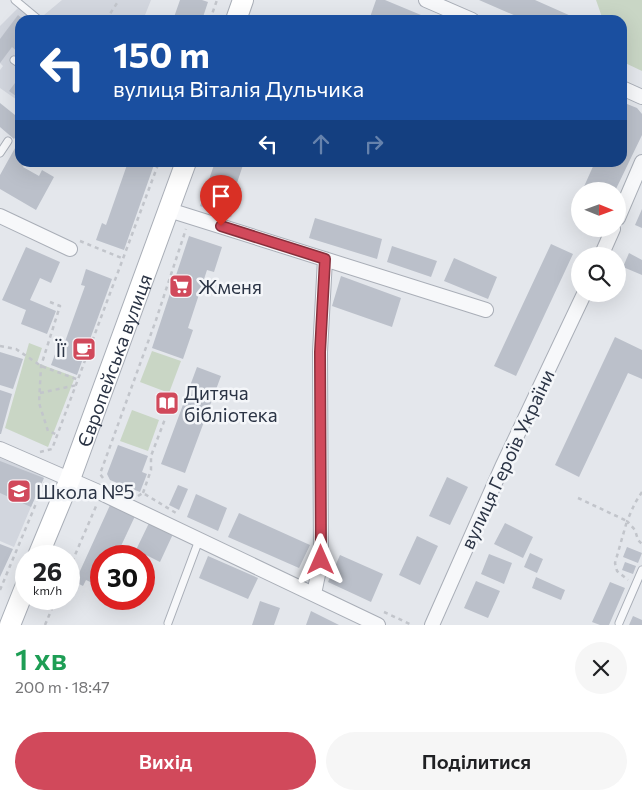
<!DOCTYPE html>
<html lang="uk">
<head>
<meta charset="utf-8">
<style>
  body { margin:0; font-family:Commissioner,sans-serif; background:#f6f6f6; color:#202124; height:100vh; display:flex; flex-direction:column; font-size:19px; white-space:nowrap }
  * { box-sizing:border-box; margin:0 }
  p { font-size:16px; color:#757577 }
  .icon { flex:none; width:28px; height:28px; fill:none; stroke:currentColor; stroke-width:2; stroke-linecap:round; stroke-linejoin:round }
  .map { position:relative; height:625px; overflow:hidden }
  .details { display:flex; flex-direction:column; background:#fff; flex:1 }
  .details>* { flex:none }
  .top-card { position:absolute; left:15px; top:15px; width:612px; height:152px; border-radius:15px; box-shadow:0 5px 20px #0002; background:#1a4fa0; color:#fff; overflow:hidden }
  .needle { width:32px; rotate:91deg }
  .fabs { position:absolute; left:571px; top:182px; display:grid; gap:10px }
  .fabs a { display:grid; place-items:center; width:55px; height:55px; border-radius:50%; background:#fff; box-shadow:0 5px 20px #0002; font-size:25px }
  .speed { position:absolute; left:15px; top:545px; display:flex; gap:10px; font-size:25px; font-weight:700; text-align:center }
  .speed>* { display:grid; place-content:center; width:65px; height:65px; border-radius:50%; background:#fff; box-shadow:0 5px 20px #0002; line-height:1 }
  .speed small { font-size:12px; font-weight:400 }
  .speed .limit { border:8px solid #d22; background:#fff; color:#111 }
  .pin { position:absolute; display:grid; place-items:center; width:42px; height:42px; color:#fff; margin:-51px -21px; border-radius:50% 50% 50% 0; rotate:-45deg; box-shadow:0 0 5px #0007 }
  .pin .icon { rotate:45deg }
  .me { position:absolute; width:55px; margin:-28px; rotate:0deg; stroke-linejoin:round; filter:drop-shadow(0 0 4px #0008) }
  .turn { display:flex; align-items:center; gap:18px; height:105px; padding:0 15px; font-size:22px }
  .turn .icon { width:65px; height:65px; stroke-width:2.5 }
  .turn b { display:block; font-size:35px; line-height:42px }
  .lanes { display:flex; align-items:center; height:48px; padding:0 15px; background:#0003; justify-content:center; gap:25px; direction:ltr }
  .lanes .off { opacity:.35 }
  .round { display:grid; place-items:center; flex:none; width:52px; height:52px; border-radius:26px; background:#f6f6f6 }
  .headline { display:flex; align-items:center; justify-content:space-between; height:85px; padding:0 15px }
  h1 { font-size:30px; font-weight:600; line-height:38px; color:#1e9e55 }
  .button { display:flex; gap:10px; margin-top:auto; padding:10px 15px }
  .button a { flex:1; height:58px; border-radius:30px; background:#d1495b; color:#fff; font-size:20px; font-weight:600; line-height:58px; text-align:center }
  .button a+a { background:#f6f6f6; color:#202124 }
  .map>svg:first-child { display:block }
</style>
</head>
<body>
<div class="map">
<svg width="642" height="625" viewBox="0 0 642 625">
  <rect width="100%" height="100%" fill="#e4e7ec"/>
  <path fill="#d2d6de" d="M62 0H151L143 20H38Z
    M21 5 36 20H20V102L0 88V70L3 66 0 63V26Z
    M0 458 44 476 14 547 0 541Z"/>
  <path fill="#c9d6c5" d="M596 0H642V71L623 62 622 20H603Z
    M29 343 42 348 37 363 75 377 48 447 5 428Z
    M152 351 181 361 169 393 140 382Z
    M132 410 159 420 148 451 120 441Z"/>
  <path fill="#bbc0ca" d="M180 0H202L208 2 202 20H173Z
    M376 0H385L433 20H369Z
    M479 0H535L580 20H525Z
    M18 15 24 20H20V54L12 47 0 63V39Z
    M15 83 20 86V99L9 91Z
    M622 102 637 108 642 114V135L615 191H582L595 162H622Z
    M0 103 20 119V131L14 139 0 127Z
    M20 139V162H25L23 167 39 176 42 170 54 177 36 210 0 189V175Z
    M128 162H155L124 250 96 240 102 223 106 225Z
    M215 162H244L236 186 241 188 231 217 200 206Z
    M642 209V228L635 225Z
    M315 218 382 239 377 259 309 238Z
    M189 236 222 247 214 272 207 270 188 328 193 330 183 359 152 348Z
    M551 244 573 254 516 376 494 366Z
    M392 246 437 261 431 277 387 262Z
    M26 247 60 262 51 283 40 278 30 300 56 311 47 334 21 324 26 310 2 300Z
    M629 253 642 260V275L623 267Z
    M454 258 497 277 488 299 444 281Z
    M86 269 112 279 77 375 51 365 57 349 62 350 85 286 81 285Z
    M341 276 401 298 392 327 332 306Z
    M615 337 642 350V379L628 373 579 477 555 465Z
    M0 352 23 359 13 389 0 385Z
    M197 367 221 376 185 473 161 464Z
    M0 390 12 394 1 434H0Z
    M118 445 148 456 142 472 147 474 140 492 110 480 107 474Z
    M0 461 44 478 31 507 0 493Z
    M447 477 468 487 450 525 429 516Z
    M178 485 188 489 179 510 169 505Z
    M196 494 227 508 218 531 187 517Z
    M111 503 136 514 121 546 138 554 137 556H101V587L86 580 83 586 75 582Z
    M239 513 310 545 299 568 228 537Z
    M149 523 173 534 160 562 136 550Z
    M505 523 533 537 523 558 494 544Z
    M417 536 438 546 420 585 399 575Z
    M0 544 13 549 0 577Z
    M627 547 642 553 638 563 623 557Z
    M530 553 543 559 537 573 524 567Z
    M489 554 512 563 504 584 481 574Z
    M340 555 383 574 371 602 328 582Z
    M208 556 258 578 248 599 199 578Z
    M625 562 636 566 633 574 622 570Z
    M536 577 565 590 561 600 532 588Z
    M476 581 500 591 488 618 464 608Z
    M610 582 625 588 609 625H600L592 622Z
    M260 601 280 608 274 625H252Z
    M311 611 339 625H306Z
    M633 616 642 620V625H629Z"/>
  <g fill="none" stroke-linecap="round" stroke-linejoin="round">
    <g stroke="#a9aeb7" stroke-width="9">
      <path id="lane" d="M15 0 39 20
        M14 60 20 64
        M0 153 8 141
        M168 623 199 540
        M619 623 642 570"/>
    </g>
    <g stroke="#a9aeb7" stroke-width="16">
      <path id="street" d="M426 0 472 20
        M622 88 642 97
        M169 210 486 310
        M0 216 70 249
        M618 218 642 162
        M601 256 613 229
        M0 449 101 493 378 625
        M314 594 321 560 320 352 325 259
        M432 625 502 467 584 294"/>
    </g>
    <g stroke="#a9aeb7" stroke-width="22">
      <g id="secondary">
        <path d="M236 20 243 0"/>
        <path id="s1" d="M38 556 70 479 186 162"/>
        <path d="M10 625 26 585"/>
      </g>
    </g>
    <path stroke="#c2c5cb" stroke-width="2.5" stroke-dasharray="4 4" stroke-linecap="butt" d="M106 20 119 0
      M210 20 217 0
      M80 241 124 259
      M50 302 60 306 41 366 39 403 48 431 58 435
      M0 346 16 349 41 366 79 380
      M40 393 77 385
      M40 452 52 449 159 162
      M103 478 100 474 156 320 186 229
      M642 492 635 503 627 521 635 530 638 540 642 544
      M143 493 151 470V456L165 419
      M138 496 143 493 176 513
      M578 498 627 521 615 563 617 571 628 580
      M69 569 97 504
      M0 590 45 482
      M384 612 412 625
      M45 625 56 599"/>
    <use href="#lane" stroke="#f7f8fa" stroke-width="7"/>
    <use href="#street" stroke="#f7f8fa" stroke-width="14"/>
    <use href="#secondary" stroke="#fff" stroke-width="20"/>
  </g>
  <g fill="none" stroke-linecap="round" stroke-linejoin="round">
    <g stroke="#882f3b" stroke-width="12">
      <path id="route" d="M221 226 325 259 320 352 321 560"/>
    </g>
    <use href="#route" stroke="#d1495b" stroke-width="9"/>
  </g>
  <defs>
    <g id="supermarket-square" transform="scale(1.25)"><rect x="-9" y="-9" width="18" height="18" rx="4" fill="#d1495b" stroke="#f4f6f9"/><path d="M-6-5.5h2.5l.6 2H6L4.5 2H-2.5L-4.4-4H-6ZM-1.5 3.2a1.3 1.3 0 1 0 .1 0ZM3 3.2a1.3 1.3 0 1 0 .1 0Z" fill="#fff"/></g>
    <g id="cafe-square" transform="scale(1.25)"><rect x="-9" y="-9" width="18" height="18" rx="4" fill="#d1495b" stroke="#f4f6f9"/><path d="M-5.5-4.5H6V0H3Q3 3.5 0 3.5H-2.5Q-5.5 3.5-5.5 0ZM3-3.2v2h1.7v-2ZM-6 4.5H4V6H-6Z" fill="#fff"/></g>
    <g id="library-square" transform="scale(1.25)"><rect x="-9" y="-9" width="18" height="18" rx="4" fill="#d1495b" stroke="#f4f6f9"/><path d="M-6-4Q-3-5.5-.7-3.5V5Q-3 3-6 4ZM6-4Q3-5.5 .7-3.5V5Q3 3 6 4Z" fill="#fff"/></g>
    <g id="school-square" transform="scale(1.25)"><rect x="-9" y="-9" width="18" height="18" rx="4" fill="#d1495b" stroke="#f4f6f9"/><path d="M0-5L7-2L0 1L-7-2ZM-4 1L0 2.5L4 1V4Q0 6-4 4Z" fill="#fff"/></g>
  </defs>
  <g fill-rule="evenodd">
    <use href="#supermarket-square" x="181" y="286"/>
    <use href="#cafe-square" x="84" y="349"/>
    <use href="#library-square" x="167" y="403"/>
    <use href="#school-square" x="19" y="491"/>
  </g>
  <g text-anchor="middle" dominant-baseline="central" stroke-width="5" stroke-linejoin="round" paint-order="stroke">
    <g font-size="19" fill="#2b3445" stroke="#f4f6f9" text-anchor="start">
      <text x="198" y="286">Жменя</text>
      <text x="66" y="349" text-anchor="end">Її</text>
      <text x="184" y="392">Дитяча<tspan x="184" dy="22">бібліотека</tspan></text>
      <text x="36" y="491">Школа №5</text>
    </g>
    <g font-size="19" fill="#2b3445" stroke="#f4f6f9">
      <text stroke="none"><textPath href="#s1" startOffset="210">Європейська вулиця</textPath></text>
      <text transform="translate(507 459) rotate(-65)">вулиця Героїв України</text>
    </g>
  </g>
</svg>
<div class="fabs">
<a><svg class="needle" viewBox="-14 -14 28 28"><path d="M0-13l5 13h-10z" fill="#e53935"/><path d="M0 13l5-13h-10z" fill="#757577"/></svg></a>
<a><svg class="icon" aria-label="search" viewBox="0 0 24 24"><circle cx="10" cy="10" r="6"/><path d="M15 15l6 6"/></svg></a>
</div>
<div class="speed"><div>26<small>km/h</small></div><div class="limit">30</div></div>
<div class="pin" style="left:221px;top:226px;background:#d93025"><svg class="icon" aria-label="arrive" viewBox="0 0 24 24"><path d="M6 21V4h12l-3 4 3 4H6"/></svg></div>
<svg class="me" style="left:321px;top:560px" viewBox="-20 -20 40 40"><path d="M0-17L14 15 0 8-14 15z" fill="#d1495b" stroke="#fff" stroke-width="4"/></svg>
<div class="top-card">
<div class="turn"><svg class="icon" aria-label="left" viewBox="0 0 24 24"><path d="M17 20v-9H6M10 6l-5 5 5 5"/></svg><div><b>150 m</b>вулиця Віталія Дульчика</div></div>
<div class="lanes"><svg class="icon" aria-label="left" viewBox="0 0 24 24"><path d="M17 20v-9H6M10 6l-5 5 5 5"/></svg><svg class="icon off" aria-label="ahead" viewBox="0 0 24 24"><path d="M12 20V5M6 11l6-6 6 6"/></svg><svg class="icon off" aria-label="right" viewBox="0 0 24 24"><path d="M7 20v-9h11M14 6l5 5-5 5"/></svg></div>
</div>
</div>
<section class="details">
<div class="headline"><div><h1>1 хв</h1><p>200 m · 18:47</p></div><a class="round"><svg class="icon" aria-label="close" viewBox="0 0 24 24"><path d="M6 6l12 12M18 6L6 18"/></svg></a></div>
<div class="button"><a>Вихід</a><a>Поділитися</a></div>
</section>
</body>
</html>
